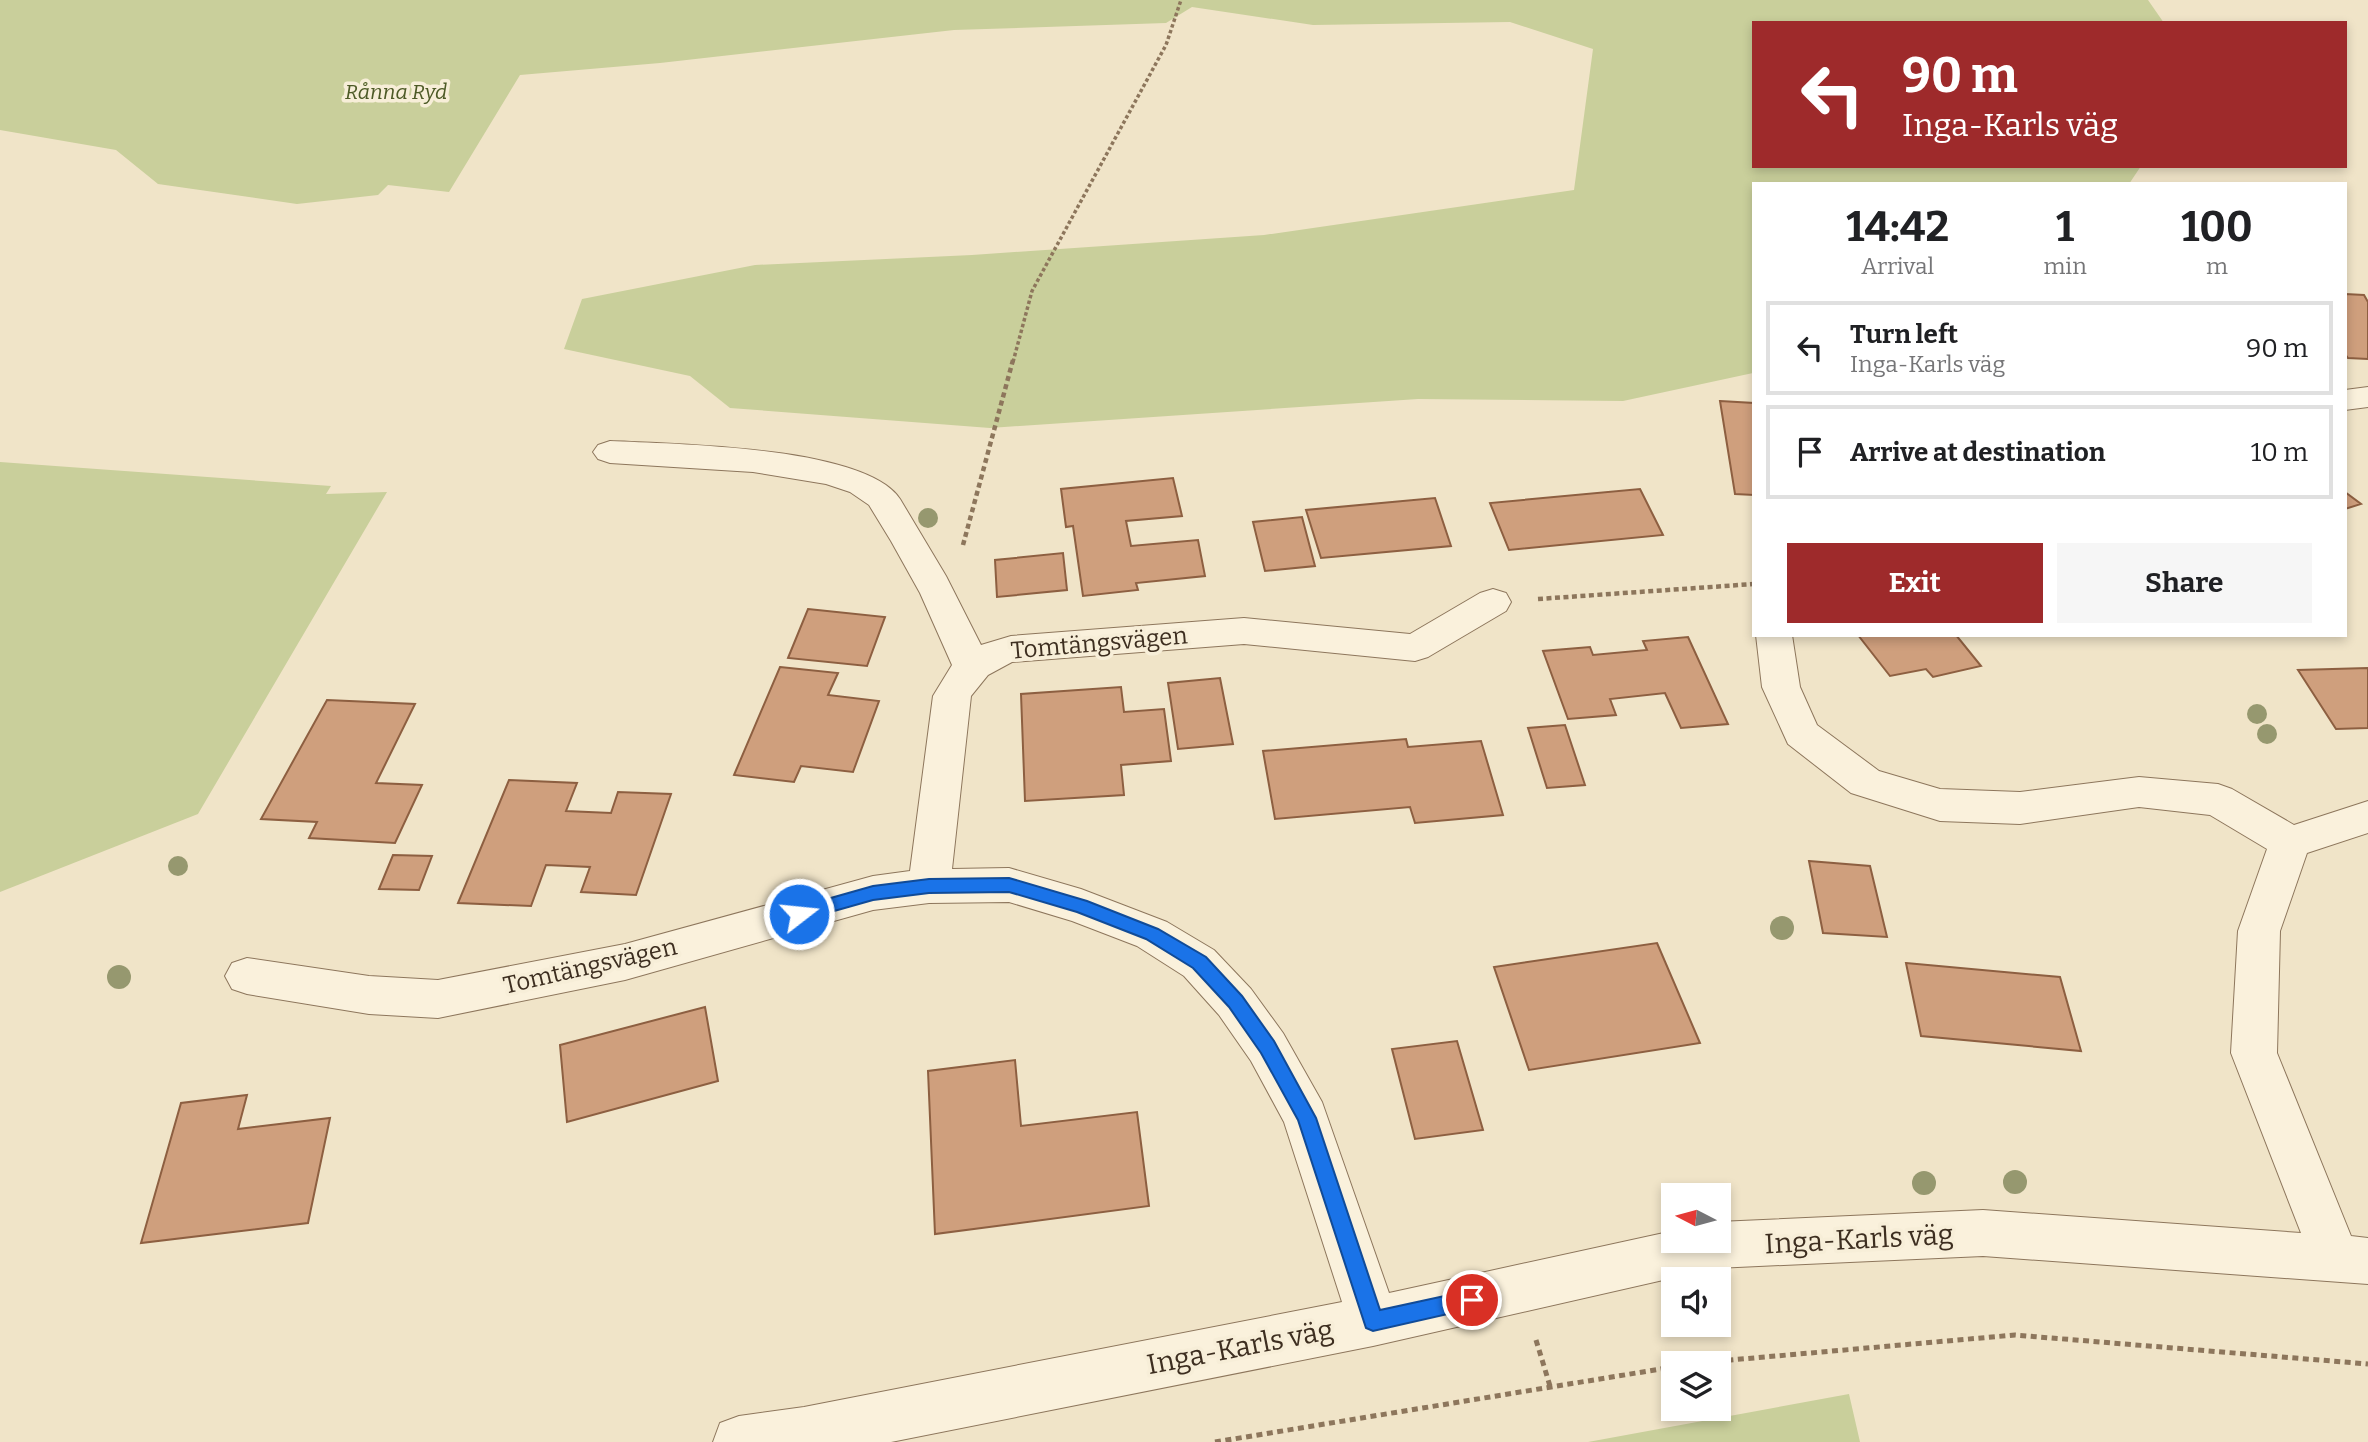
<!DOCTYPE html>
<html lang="en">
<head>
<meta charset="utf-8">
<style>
  body { margin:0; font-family:Bitter,serif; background:#f6f6f6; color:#202124; height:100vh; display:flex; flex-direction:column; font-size:26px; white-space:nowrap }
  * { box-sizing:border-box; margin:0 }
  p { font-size:23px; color:#757577 }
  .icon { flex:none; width:38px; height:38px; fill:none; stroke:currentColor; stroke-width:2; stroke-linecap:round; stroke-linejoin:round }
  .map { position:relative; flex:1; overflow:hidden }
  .details { position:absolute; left:1752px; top:182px; width:595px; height:455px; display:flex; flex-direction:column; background:#fff; border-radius:0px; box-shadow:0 4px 10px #0003 }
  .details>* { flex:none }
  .guide { position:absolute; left:1752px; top:21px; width:595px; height:147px; border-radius:0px; box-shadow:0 4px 10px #0003; background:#9e2a2b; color:#fff; overflow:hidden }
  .needle { width:46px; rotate:276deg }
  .controls { position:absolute; left:1661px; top:1183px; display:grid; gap:14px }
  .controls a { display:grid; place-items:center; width:70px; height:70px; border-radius:0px; background:#fff; box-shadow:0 4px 10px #0003; font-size:35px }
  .pin { position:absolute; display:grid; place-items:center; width:60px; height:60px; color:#fff; margin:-30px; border:4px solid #fff; border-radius:50%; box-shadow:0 2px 7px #0007 }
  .me { position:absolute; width:77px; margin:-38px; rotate:74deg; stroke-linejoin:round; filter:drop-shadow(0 0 5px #0008) }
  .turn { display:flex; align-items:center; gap:24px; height:147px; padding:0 35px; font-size:32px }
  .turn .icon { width:91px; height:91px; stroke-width:2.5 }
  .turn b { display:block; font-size:49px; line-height:60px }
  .eta { display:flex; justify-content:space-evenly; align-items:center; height:119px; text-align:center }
  .eta b { font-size:42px; font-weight:700; line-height:49px }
  .button { display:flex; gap:14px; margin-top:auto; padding:14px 35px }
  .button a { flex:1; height:80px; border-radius:0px; background:#9e2a2b; color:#fff; font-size:28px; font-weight:700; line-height:80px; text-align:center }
  .button a+a { background:#f6f6f6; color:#202124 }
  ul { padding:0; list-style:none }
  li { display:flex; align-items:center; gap:21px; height:94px; margin:0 14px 10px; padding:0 21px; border:4px solid #e0e0e0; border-radius:0px }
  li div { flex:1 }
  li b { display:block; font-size:26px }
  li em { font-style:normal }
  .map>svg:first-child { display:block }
</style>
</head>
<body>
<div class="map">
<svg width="2368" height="1442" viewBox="0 0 2368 1442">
  <rect width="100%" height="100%" fill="#f0e4c8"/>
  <path fill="#c9cf9b" d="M0 0H2148L2164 23H1754V166H2141L2129 184H1754L1753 373 1623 401 1418 399 990 428 730 408 690 376 564 349 582 299 755 265 972 255 1264 235 1574 190 1593 49 1510 22 1313 25 1192 7 1166 23 954 30 660 63 520 75 449 192 388 185 378 195 297 204 158 184 116 150 0 130Z
    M0 462 331 486 326 494 387 492 198 814 0 892Z
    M1849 1394 1860 1442H1588Z"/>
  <path fill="#cf9f7d" stroke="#8d5f41" stroke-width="2" d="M2345 294 2364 295 2368 302V359L2348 358 2345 354Z
    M1720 401 1754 403V495L1735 494Z
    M1173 478 1182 516 1126 521 1131 546 1198 540 1205 576 1136 583 1138 590 1083 596 1073 526 1066 527 1061 489Z
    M1640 489 1663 535 1509 550 1490 503Z
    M2345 492 2361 504 2345 509Z
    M1435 498 1451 546 1321 558 1306 510Z
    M1302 517 1315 566 1265 571 1253 522Z
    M1063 553 1067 590 997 597 995 560Z
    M808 609 885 617 867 666 788 658Z
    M1858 635H1956L1981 666 1933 677 1926 669 1890 676Z
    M1688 637 1728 724 1681 728 1665 693 1610 699 1616 715 1568 719 1543 651 1590 647 1593 655 1647 650 1643 641Z
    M780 667 838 673 828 695 879 701 853 772 801 766 794 782 734 775Z
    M2368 668V728L2336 729 2298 670Z
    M1220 678 1233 744 1178 749 1168 683Z
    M1121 687 1124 712 1164 709 1171 761 1121 765 1124 795 1025 801 1021 694Z
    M327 700 415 704 376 783 422 785 395 843 309 838 317 822 261 819Z
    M1565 725 1585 785 1547 788 1528 728Z
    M1406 739 1408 747 1481 741 1503 815 1415 823 1410 807 1275 819 1263 751Z
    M509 780 577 783 566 811 611 813 618 792 671 794 636 895 581 892 590 867 546 865 531 906 458 903Z
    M393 855 432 856 419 890 379 889Z
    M1809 861 1870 866 1887 937 1823 933Z
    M1657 943 1700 1043 1529 1070 1494 967Z
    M1906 963 2060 977 2081 1051 1921 1036Z
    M705 1007 718 1081 567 1122 560 1045Z
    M1457 1041 1483 1130 1415 1139 1392 1049Z
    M1015 1060 1021 1126 1137 1112 1149 1206 935 1234 928 1071Z
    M247 1095 238 1129 330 1118 308 1223 141 1243 181 1103Z"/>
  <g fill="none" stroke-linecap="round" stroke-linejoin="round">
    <g stroke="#8d765c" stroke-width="2">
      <path id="minor" d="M2368 387V407L2345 410V390Z
        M610 441C672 444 865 446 900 499L946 576 981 645 1011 636 1244 618 1410 634 1480 593 1493 589 1506 593 1511 602 1506 611 1428 657 1415 661 1244 644 1012 662 988 675 971 696 952 869 1009 868 1081 889 1167 922 1214 950 1251 989 1283 1033 1322 1102 1389 1293 1673 1231V1241H1718V1222L1983 1210 2301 1233 2231 1053 2238 931 2267 849 2210 815 2139 807 2020 824 1940 821 1851 793 1788 744 1762 687 1756 635H1792L1800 687 1817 725 1879 771 1940 789 2020 792 2139 777 2218 784 2232 789 2294 825 2368 801V833L2307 853 2280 931 2277 1053 2351 1236 2368 1238V1284L1983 1256 1716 1268 1373 1346 891 1442H713L720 1423 739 1416 804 1407 1342 1302 1284 1122 1251 1061 1219 1015 1184 976 1137 946 1072 921 1009 902 929 903 873 910 625 980 438 1018 369 1014 247 994 232 989 225 976 232 963 247 958 369 976 438 980 625 944 873 876 910 871 933 696 952 665 920 593 891 541 869 505 850 492 826 484 753 472 610 463 598 459 593 452 598 445Z"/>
    </g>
    <path stroke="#8d765c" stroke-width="3.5" stroke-dasharray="3.5 2.5" stroke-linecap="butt" d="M1013 362 1032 291 1166 45 1181 0"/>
    <path stroke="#8d765c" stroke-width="4.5" stroke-dasharray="5 3.5" stroke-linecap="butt" d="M963 545 1013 360
      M1538 599 1754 584"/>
    <path stroke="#8d765c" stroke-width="5" stroke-dasharray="6 4.5" stroke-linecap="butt" d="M1536 1340 1550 1386
      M1696 1363 2015 1335 2368 1364
      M1215 1442 1673 1367"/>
    <use href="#minor" fill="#faf1dc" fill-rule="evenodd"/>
  </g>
  <g fill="#96986f">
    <circle cx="928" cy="518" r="10"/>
    <circle cx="2257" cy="714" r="10"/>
    <circle cx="2267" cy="734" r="10"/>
    <circle cx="178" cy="866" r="10"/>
    <circle cx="1782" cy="928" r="12"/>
    <circle cx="119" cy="977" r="12"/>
    <circle cx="2015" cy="1182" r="12"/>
    <circle cx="1924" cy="1183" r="12"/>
  </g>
  <path fill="#1a73e8" stroke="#114b97" stroke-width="2" d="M1009 878 1087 901 1158 929 1206 957 1242 996 1274 1041 1316 1118 1380 1310 1472 1290 1479 1293 1482 1300 1479 1307 1373 1331 1366 1328 1298 1120 1261 1053 1229 1007 1193 968 1146 939 1077 912 1009 892 929 893 873 900 799 921 793 919 790 914 793 909 799 907 873 886 929 879Z"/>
  <g text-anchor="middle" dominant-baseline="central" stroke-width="7" stroke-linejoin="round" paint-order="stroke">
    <g font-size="21" font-style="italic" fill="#4d5a26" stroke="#f7eed8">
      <text x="396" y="92">Rånna Ryd</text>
    </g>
    <g font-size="24" fill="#3d2e20" stroke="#f7eed8">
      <text transform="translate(1099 643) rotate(-5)">Tomtängsvägen</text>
      <text transform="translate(590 966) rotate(-13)">Tomtängsvägen</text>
    </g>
    <g font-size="28" fill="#3d2e20" stroke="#f7eed8">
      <text transform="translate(1859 1239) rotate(-3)">Inga-Karls väg</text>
      <text transform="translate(1240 1347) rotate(-11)">Inga-Karls väg</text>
    </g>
  </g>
</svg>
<div class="controls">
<a><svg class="needle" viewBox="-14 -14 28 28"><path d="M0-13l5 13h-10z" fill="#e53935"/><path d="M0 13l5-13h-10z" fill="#757577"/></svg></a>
<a><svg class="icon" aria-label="sound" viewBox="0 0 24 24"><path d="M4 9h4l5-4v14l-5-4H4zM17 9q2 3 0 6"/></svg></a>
<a><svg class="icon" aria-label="layers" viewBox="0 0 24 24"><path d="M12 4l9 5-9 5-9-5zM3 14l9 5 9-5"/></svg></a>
</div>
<div class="pin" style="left:1472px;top:1300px;background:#d93025"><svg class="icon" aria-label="arrive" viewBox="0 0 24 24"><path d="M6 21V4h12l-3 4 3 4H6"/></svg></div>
<svg class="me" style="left:799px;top:914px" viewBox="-20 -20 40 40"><circle r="17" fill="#1a73e8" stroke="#fff" stroke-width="3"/><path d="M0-11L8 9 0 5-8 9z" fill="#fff"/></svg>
<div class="guide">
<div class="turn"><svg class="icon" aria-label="left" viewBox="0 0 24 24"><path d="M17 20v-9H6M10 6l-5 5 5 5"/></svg><div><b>90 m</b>Inga-Karls väg</div></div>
</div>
<section class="details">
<div class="eta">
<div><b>14:42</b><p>Arrival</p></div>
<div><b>1</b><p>min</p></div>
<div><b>100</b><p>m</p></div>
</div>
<ul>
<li><svg class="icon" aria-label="left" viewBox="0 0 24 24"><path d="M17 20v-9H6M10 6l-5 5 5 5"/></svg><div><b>Turn left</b><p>Inga-Karls väg</p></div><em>90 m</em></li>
<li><svg class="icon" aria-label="arrive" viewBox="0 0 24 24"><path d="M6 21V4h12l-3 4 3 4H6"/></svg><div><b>Arrive at destination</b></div><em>10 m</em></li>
</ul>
<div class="button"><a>Exit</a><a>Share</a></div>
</section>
</div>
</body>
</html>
